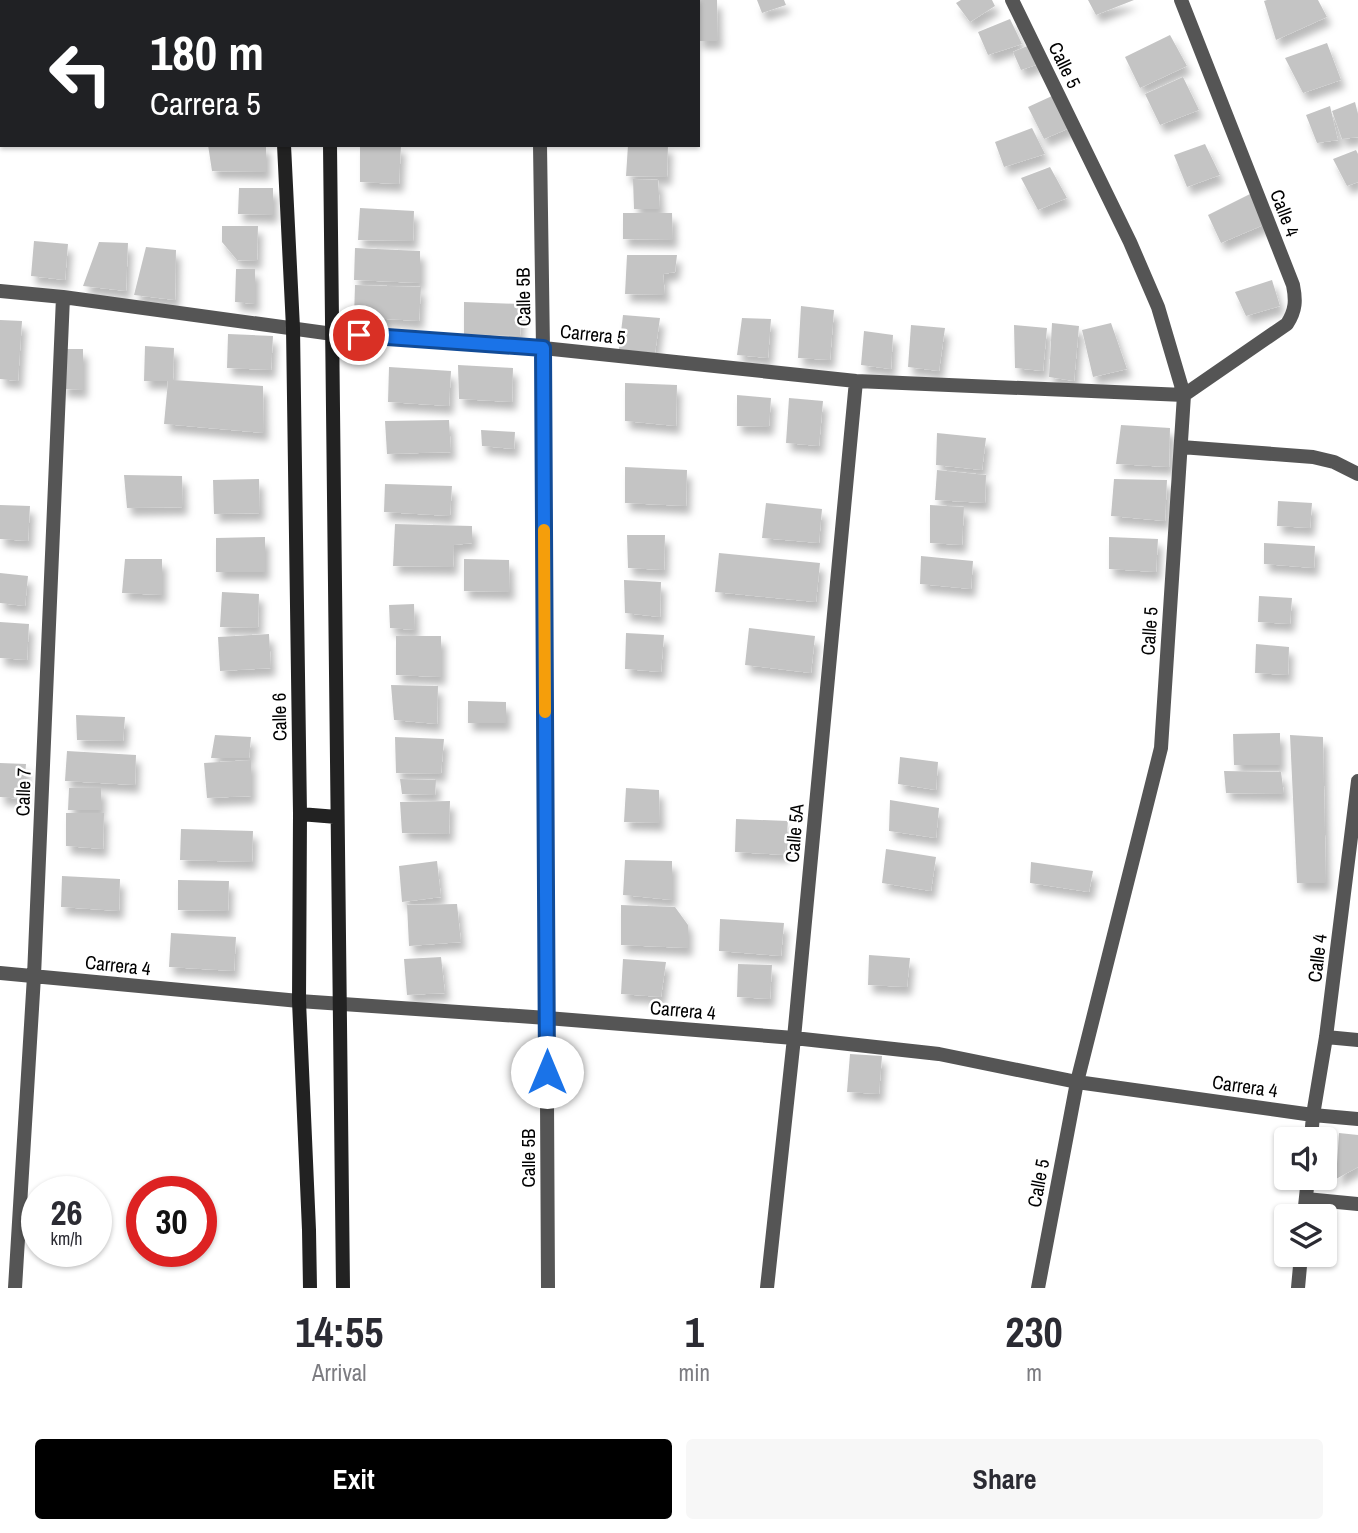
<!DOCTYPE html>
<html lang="en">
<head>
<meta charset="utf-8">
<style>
  body { margin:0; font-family:"Archivo Narrow",sans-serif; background:#f7f7f7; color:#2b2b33; height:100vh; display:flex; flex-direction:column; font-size:26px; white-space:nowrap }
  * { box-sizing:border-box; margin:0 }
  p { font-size:23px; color:#7c7c81 }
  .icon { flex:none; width:38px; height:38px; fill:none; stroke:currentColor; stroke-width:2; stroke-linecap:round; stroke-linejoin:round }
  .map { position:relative; height:1288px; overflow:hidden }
  .panel { display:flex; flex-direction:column; background:#fff; flex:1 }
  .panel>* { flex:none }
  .hud { position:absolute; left:0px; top:0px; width:700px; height:147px; box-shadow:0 2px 5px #0004; background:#202124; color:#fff; overflow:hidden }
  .controls { position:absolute; left:1274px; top:1127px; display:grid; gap:14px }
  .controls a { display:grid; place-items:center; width:63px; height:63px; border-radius:7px; background:#fff; box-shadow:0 2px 5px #0004; font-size:35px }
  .speed { position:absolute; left:21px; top:1176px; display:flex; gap:14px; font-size:35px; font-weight:700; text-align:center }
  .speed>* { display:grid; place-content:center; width:91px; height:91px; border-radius:50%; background:#fff; box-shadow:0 2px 5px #0004; line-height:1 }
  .speed small { font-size:18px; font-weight:400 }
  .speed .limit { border:10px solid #d22; background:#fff; color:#111 }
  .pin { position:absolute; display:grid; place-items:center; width:60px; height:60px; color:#fff; margin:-30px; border:4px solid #fff; border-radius:50%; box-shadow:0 2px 7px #0007 }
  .me { position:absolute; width:77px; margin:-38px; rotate:0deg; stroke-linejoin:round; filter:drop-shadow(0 0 5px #0008) }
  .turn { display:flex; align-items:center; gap:24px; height:147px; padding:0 35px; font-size:32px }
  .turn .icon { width:91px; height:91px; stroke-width:2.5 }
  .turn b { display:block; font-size:49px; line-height:60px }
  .eta { display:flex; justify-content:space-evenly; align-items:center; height:119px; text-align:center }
  .eta b { font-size:42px; font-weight:700; line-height:49px }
  .button { display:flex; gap:14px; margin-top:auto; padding:14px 35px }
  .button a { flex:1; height:80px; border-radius:7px; background:#000; color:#fff; font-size:28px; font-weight:700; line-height:80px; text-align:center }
  .button a+a { background:#f7f7f7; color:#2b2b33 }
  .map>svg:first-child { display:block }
</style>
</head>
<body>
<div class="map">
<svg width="1358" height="1288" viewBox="0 0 1358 1288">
  <defs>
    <filter id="shadow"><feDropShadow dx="4.5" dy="8" stdDeviation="3.5" flood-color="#0004"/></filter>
  </defs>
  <rect width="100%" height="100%" fill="#fff"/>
  <path fill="#c4c4c4" filter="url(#shadow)" d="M698 0H717L718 41H698Z
    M757 0H784L786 5 762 13Z
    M961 0H992L995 6 970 22 956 3Z
    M1088 0H1134L1096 15Z
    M1267 0H1318L1327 17 1276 40 1264 1Z
    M1010 19 1022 44 988 55 978 32Z
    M1170 35 1187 66 1140 88 1125 57Z
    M1327 43 1341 80 1303 93 1285 58Z
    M1032 44 1039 64 1021 70 1013 52Z
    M1183 77 1199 110 1160 125 1145 94Z
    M1052 96 1072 127 1044 139 1028 107Z
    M1355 102 1358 114V137L1342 139 1332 111Z
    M1330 106 1338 140 1317 143 1306 115Z
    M1032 128 1045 154 1004 167 995 142Z
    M1205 144 1220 175 1187 187 1174 155Z
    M208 145H266V172L212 171Z
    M360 145H401L399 184 360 182Z
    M628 145H668L667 177 626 176Z
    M1356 150 1358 154V182L1347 186 1333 159Z
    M1050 167 1067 198 1038 210 1021 178Z
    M633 179 658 180 660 209H634Z
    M239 188H273V215L238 214Z
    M1252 193 1268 223 1221 243 1208 215Z
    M360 208 414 211 413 241 358 240Z
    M623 213H672L673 240 623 239Z
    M222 226H258L257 261 237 260 222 242Z
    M34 241 68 244 65 280 31 276Z
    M99 242 128 243 126 291 83 286Z
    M146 247 176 250 175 300 134 295Z
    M355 248 420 251V283L354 280Z
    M627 255H677L675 272 663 274 665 295 625 294Z
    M236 269H255V304L235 302Z
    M1272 280 1280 306 1246 316 1235 292Z
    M355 285 421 287 419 321 354 317Z
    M464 302 521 304 520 336 464 334Z
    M801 306 834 310 830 360 798 358Z
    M623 315 660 318 655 353 619 349Z
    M742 318 771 319 768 358 737 355Z
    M0 320 22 321 18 381 0 379Z
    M1052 323 1079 326 1074 381 1049 377Z
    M1111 323 1127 369 1093 377 1082 330Z
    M911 325 945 328 939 371 908 367Z
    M1014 325 1047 328 1043 371 1015 368Z
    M864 331 893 335 891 369 861 365Z
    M228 334 273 336 271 370 227 368Z
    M145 346 174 348 173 380 263 386 264 433 164 424 168 381H144Z
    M64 349H83V390L62 389Z
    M458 365 513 368 512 402 459 399Z
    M389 367 451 371 449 406 388 402Z
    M625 383 677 385 676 426 625 421Z
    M737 395 771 398 769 427 737 426Z
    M789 398 823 401 819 446 786 443Z
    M449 420 451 452 387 454 385 421Z
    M1121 425 1170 428 1169 467 1116 464Z
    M481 430 515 432 514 449 482 446Z
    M937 433 986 438 982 470 936 465Z
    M625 467 687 470 686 506 625 503Z
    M937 470 986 475 985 503 935 500Z
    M124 475 182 476 183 507 127 508Z
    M259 479 260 513 214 514 213 480Z
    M1114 479 1167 480 1165 521 1111 516Z
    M385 484 452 486 450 516 384 512Z
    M1278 501 1312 503 1310 528 1277 526Z
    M766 503 822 509 819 543 762 538Z
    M0 505 30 506 28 541 0 539Z
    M930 505 964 507 962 545 930 543Z
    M395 524 472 526V543L454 545 453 567 393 566Z
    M627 535H665L664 570 628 568Z
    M265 537V572H216V538Z
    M1109 537 1158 539 1156 572 1109 569Z
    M1264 543 1315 546 1314 568 1264 564Z
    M719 553 820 563 816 602 715 592Z
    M921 556 973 561 971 589 920 584Z
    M125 559H162V595L122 593Z
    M464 559 509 560 510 592 464 591Z
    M0 573 28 576 25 606 0 603Z
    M624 580 661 582 660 617 625 613Z
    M222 592 259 594 258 628 220 627Z
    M1259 596 1292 598 1290 624 1258 622Z
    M414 604 415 630 390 628 389 605Z
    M0 622 29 624 27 660 0 658Z
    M749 628 815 636 811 673 745 665Z
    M626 633 664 635 661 672 625 669Z
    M269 634 271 668 220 671 218 637Z
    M396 636H441V677L396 675Z
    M1256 644 1289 647 1288 675 1255 673Z
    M391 685 438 686 437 724 394 720Z
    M468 701 506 702V723H468Z
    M76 715 125 717 123 741 77 740Z
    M1280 733V765H1234L1233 734Z
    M215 735 251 737 249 758H211Z
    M1290 735 1323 737 1326 883H1297Z
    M395 737 444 739 441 774 396 773Z
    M67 751 136 755 135 785 65 781Z
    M900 757 938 762 936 790 898 784Z
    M251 760V796L207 798 204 763Z
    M0 763 26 764 23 799 0 797Z
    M1224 771 1281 772 1284 794 1226 793Z
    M400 779 436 780 435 795 402 794Z
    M69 788H101V810H68Z
    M626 788 659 790 660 823 624 822Z
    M890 800 939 808 936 838 889 831Z
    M450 801 449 834 402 833 400 802Z
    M66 813H104L103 849 66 846Z
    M736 819 788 821 785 855 735 852Z
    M181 829 253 831 252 862 180 860Z
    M886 849 936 857 931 891 882 883Z
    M625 860 672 861V900L623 895Z
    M437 861 441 897 402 902 399 866Z
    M1031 862 1093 871 1089 892 1030 883Z
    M62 876 120 879 119 911 61 907Z
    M178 880 229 881 228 911 178 910Z
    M457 904 461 942 409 946 407 905Z
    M621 905 675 907 688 925V948L621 945Z
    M720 919 784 923 781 956 719 951Z
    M171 933 236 937 234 971 169 967Z
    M869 955 910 958 907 987 868 985Z
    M441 957 445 993 407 995 404 959Z
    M623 959 666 962 661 997 621 994Z
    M738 964 772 965 770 999 737 997Z
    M850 1054 882 1056 879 1094 847 1092Z
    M1339 1133 1358 1135V1167L1336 1179Z"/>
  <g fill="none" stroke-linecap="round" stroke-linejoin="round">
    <path stroke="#555" stroke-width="14" d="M538 0V2
      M1012 0 1130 242 1158 307 1184 395 1161 748 1077 1082 1038 1288
      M1181 0 1293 285C1296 300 1296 310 1287 324L1184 395
      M540 145 543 348 548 1288
      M0 291 63 297 333 334 543 348 856 381 1184 395
      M1181 447 1313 457 1334 462 1358 474
      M0 973 299 1001 547 1018 794 1038 939 1054 1077 1082 1313 1115 1358 1119
      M1326 1037 1358 1040
      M1311 1139 1313 1115 1326 1037 1358 781
      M1306 1199 1358 1204
      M1304 1216 1308 1178
      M15 1288 34 976 63 297
      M767 1288 794 1038 856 381
      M1298 1288 1301 1255"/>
    <path stroke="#222" stroke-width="14" d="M278 0V2
      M328 0V2
      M284 145 293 328 300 814 299 1001 309 1230 310 1288
      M330 145 343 1288
      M300 814 337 817"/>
  </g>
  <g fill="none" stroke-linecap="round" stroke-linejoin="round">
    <g stroke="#114b97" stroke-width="18">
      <path id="route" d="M359 335 543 348 547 1072"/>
    </g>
    <use href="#route" stroke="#1a73e8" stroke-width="12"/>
    <path stroke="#f59e0b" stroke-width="12" d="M544 530 545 712"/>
  </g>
  <g text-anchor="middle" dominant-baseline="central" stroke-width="5" stroke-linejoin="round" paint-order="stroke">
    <g font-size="19" fill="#000" stroke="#fff">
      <text transform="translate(1065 65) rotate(64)">Calle 5</text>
      <text transform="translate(1285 213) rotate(69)">Calle 4</text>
      <text transform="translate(523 297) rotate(-91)">Calle 5B</text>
      <text transform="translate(593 334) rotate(6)">Carrera 5</text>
      <text transform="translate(1149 631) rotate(-86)">Calle 5</text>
      <text transform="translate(279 717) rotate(-91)">Calle 6</text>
      <text transform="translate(23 792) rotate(-88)">Calle 7</text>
      <text transform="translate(794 833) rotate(-85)">Calle 5A</text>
      <text transform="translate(1317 958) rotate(-83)">Calle 4</text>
      <text transform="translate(118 965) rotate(6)">Carrera 4</text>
      <text transform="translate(683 1010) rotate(5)">Carrera 4</text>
      <text transform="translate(1245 1086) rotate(8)">Carrera 4</text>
      <text transform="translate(528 1158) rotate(-90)">Calle 5B</text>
      <text transform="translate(1038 1183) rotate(-79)">Calle 5</text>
    </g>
  </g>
</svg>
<div class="controls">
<a><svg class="icon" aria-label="sound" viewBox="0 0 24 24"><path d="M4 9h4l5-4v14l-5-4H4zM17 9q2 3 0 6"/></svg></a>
<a><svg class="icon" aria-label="layers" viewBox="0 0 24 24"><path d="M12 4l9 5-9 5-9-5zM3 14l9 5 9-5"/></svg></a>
</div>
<div class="speed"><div>26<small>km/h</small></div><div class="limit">30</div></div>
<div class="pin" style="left:359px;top:335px;background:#d93025"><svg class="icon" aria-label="arrive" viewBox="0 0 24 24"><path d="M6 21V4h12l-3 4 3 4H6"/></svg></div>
<svg class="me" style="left:547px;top:1072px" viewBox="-20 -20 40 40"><circle r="19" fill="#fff"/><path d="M0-13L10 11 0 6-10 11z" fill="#1a73e8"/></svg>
<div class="hud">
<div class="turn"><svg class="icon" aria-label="left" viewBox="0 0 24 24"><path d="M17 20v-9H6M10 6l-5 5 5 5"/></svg><div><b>180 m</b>Carrera 5</div></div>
</div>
</div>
<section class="panel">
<div class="eta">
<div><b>14:55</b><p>Arrival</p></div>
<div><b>1</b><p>min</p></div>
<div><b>230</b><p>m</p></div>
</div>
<div class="button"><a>Exit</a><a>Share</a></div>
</section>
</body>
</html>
